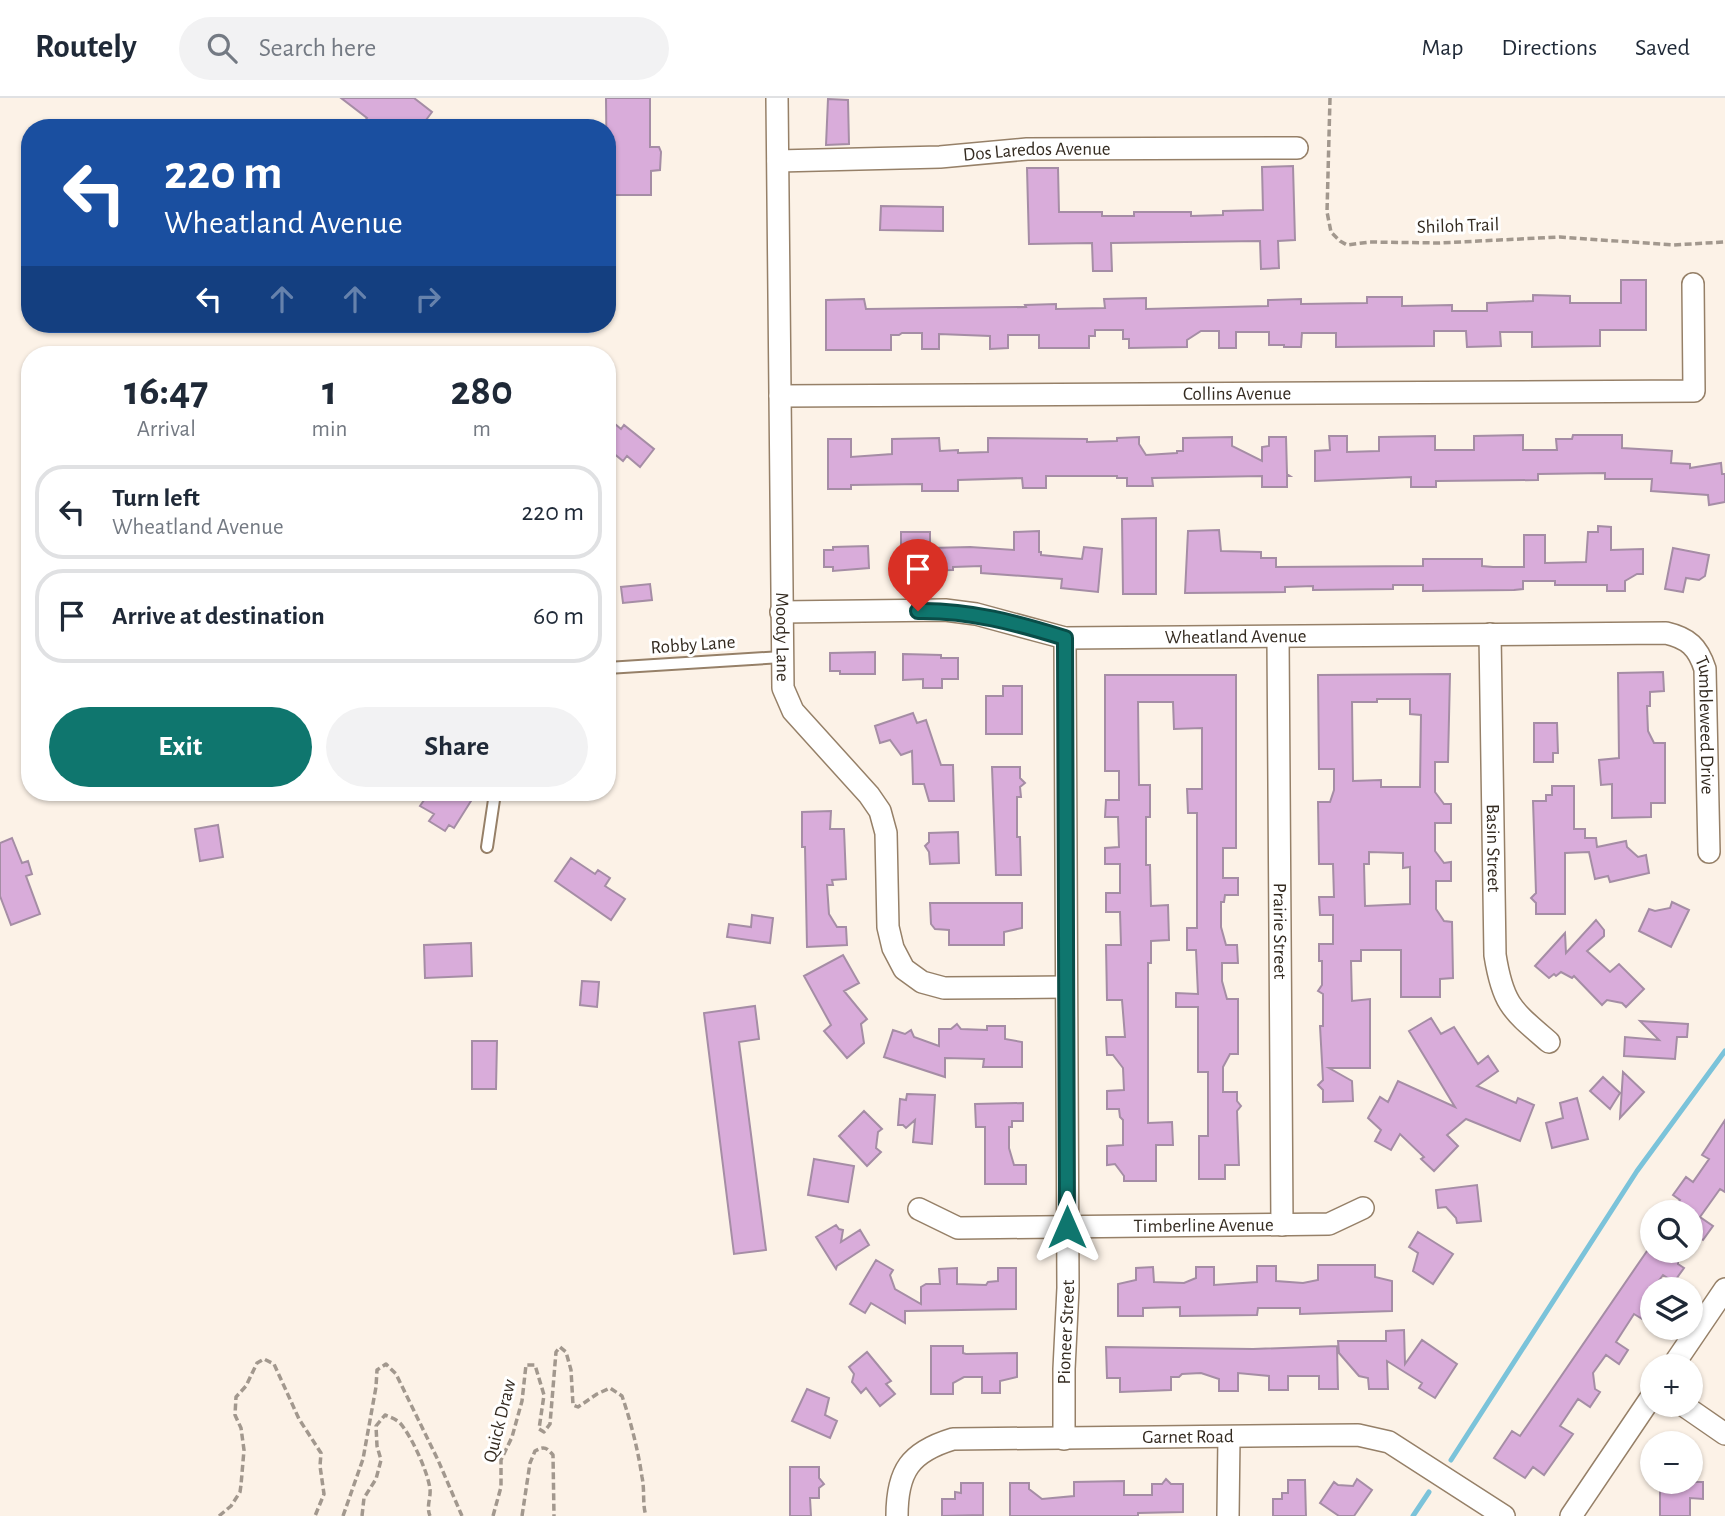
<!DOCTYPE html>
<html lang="en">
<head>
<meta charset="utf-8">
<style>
  body { margin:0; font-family:"Alegreya Sans",sans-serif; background:#f2f2f3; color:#1f2937; height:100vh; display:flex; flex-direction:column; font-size:26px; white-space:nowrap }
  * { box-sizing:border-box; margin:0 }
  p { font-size:23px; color:#747a83 }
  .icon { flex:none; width:38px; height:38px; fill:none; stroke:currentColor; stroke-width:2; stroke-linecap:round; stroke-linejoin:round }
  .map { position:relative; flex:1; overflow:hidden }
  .drawer { position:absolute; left:21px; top:248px; width:595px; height:455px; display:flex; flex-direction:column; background:#fff; border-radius:28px; box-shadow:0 2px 5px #0004 }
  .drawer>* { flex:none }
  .banner { position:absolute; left:21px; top:21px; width:595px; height:214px; border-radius:28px; box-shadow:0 2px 5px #0004; background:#1a4fa0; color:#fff; overflow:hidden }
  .tools { position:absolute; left:1640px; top:1102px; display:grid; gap:14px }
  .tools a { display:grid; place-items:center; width:63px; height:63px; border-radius:50%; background:#fff; box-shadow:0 2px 5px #0004; font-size:35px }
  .pin { position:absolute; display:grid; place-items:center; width:60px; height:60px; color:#fff; margin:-72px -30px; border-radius:50% 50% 50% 0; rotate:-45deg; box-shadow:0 0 7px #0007 }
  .pin .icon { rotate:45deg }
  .me { position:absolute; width:77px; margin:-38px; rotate:0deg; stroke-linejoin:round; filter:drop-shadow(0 0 5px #0008) }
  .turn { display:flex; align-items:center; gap:24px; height:147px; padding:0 28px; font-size:32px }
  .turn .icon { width:91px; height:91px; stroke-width:2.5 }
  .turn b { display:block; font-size:49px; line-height:60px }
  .lanes { display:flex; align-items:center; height:66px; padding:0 28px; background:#0003; justify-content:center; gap:35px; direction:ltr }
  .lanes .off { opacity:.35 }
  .eta { display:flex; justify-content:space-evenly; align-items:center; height:119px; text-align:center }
  .eta b { font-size:42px; font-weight:600; line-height:49px }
  .primary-button { display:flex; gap:14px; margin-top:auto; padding:14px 28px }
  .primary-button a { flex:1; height:80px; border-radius:42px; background:#0f766e; color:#fff; font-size:28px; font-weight:600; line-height:80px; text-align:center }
  .primary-button a+a { background:#f2f2f3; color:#1f2937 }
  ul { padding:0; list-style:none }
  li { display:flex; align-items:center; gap:21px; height:94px; margin:0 14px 10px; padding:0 14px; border:4px solid #e0e1e3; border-radius:28px }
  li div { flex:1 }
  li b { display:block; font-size:26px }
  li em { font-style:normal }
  header { display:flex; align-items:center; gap:42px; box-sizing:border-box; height:98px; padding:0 35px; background:#fff; border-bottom:2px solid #e0e1e3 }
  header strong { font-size:33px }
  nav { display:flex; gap:38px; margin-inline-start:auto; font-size:24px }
  .search { width:490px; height:63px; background:#f2f2f3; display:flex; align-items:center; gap:18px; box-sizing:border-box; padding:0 24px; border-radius:38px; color:#747a83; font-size:26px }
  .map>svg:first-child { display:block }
</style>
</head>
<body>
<header>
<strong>Routely</strong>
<div class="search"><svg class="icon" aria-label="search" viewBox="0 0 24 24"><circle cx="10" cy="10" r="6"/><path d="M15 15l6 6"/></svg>Search here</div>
<nav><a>Map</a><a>Directions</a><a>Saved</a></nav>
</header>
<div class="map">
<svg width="1725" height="1418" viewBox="0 0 1725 1418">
  <rect width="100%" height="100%" fill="#fcf2e7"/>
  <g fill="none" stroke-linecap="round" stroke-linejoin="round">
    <path stroke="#7bc3da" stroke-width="5" d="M1451 1362 1637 1073 1725 953
      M1413 1418 1429 1394"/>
  </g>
  <path fill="#d9acda" stroke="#a58da5" stroke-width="2" fill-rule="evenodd" d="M341 0H414L432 14 420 30H359L367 20Z
    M606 0H650V49H659L661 54 660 72 651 73V97H607Z
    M828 1 848 2 849 46 826 47Z
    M1293 68 1295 142 1278 143 1279 170 1261 171 1260 143 1111 145 1112 173H1093L1092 145 1029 146 1027 70H1058L1059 114H1102V118H1134V114H1191V118L1223 117V113L1263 112 1262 69Z
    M881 108 943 109V133L880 132Z
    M1621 182H1646V232H1600V248L1532 249V234H1500L1501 248 1467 249 1466 233H1434V248L1336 249V235H1302L1301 249H1284V247H1269V234H1236V250H1219V233H1201L1187 242V249L1129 250V241H1123V232H1095V238H1089V250H1039V237H1008V250L990 251V238L939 236V251H922V235H902L899 237H891V252H826V202L864 201 866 211 1026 209 1025 207 1056 206V211L1105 210 1104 201 1146 200V211L1268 208V202L1301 201V206L1367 205V199H1402V208L1452 207V213H1487V205L1533 203V197L1570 198V205H1621Z
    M615 326 621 331 624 327 654 351 640 369 627 358 623 363 607 350V336Z
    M1523 337V352H1557L1556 341H1572L1573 337H1622V350L1672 353 1671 365 1690 366V370L1721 365 1722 376H1725V404L1709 407 1708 397 1651 393 1652 381H1605V375L1538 376V382L1436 383V389H1411V379L1315 383V353L1330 352 1329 338H1347V354L1379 353V339L1435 338V352H1474V338Z
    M1139 339V346L1146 357 1177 355V353H1183V340L1232 339V348L1262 363V349L1269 348V339H1286L1287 376 1290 378H1287V389H1262V378L1152 380 1153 388H1127V380H1117V378H1046V390H1023L1022 380 958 382V393H922V386L851 387V391H828V341H851V359L892 356V341L939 340 940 353 958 352V355L988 354V340L1087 341V344L1117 343V340Z
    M1156 420V496H1123L1122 421Z
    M1598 428 1611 429V452L1643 451V476H1637L1625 483V493H1607V487H1555V483H1523V491L1514 492 1423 493V487H1393V491L1313 492V488L1285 489V494L1185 495 1188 433 1219 432 1221 453 1261 454V460H1276V469L1423 468V461H1482V468L1493 469H1524V437H1545V465L1586 464 1588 434H1598Z
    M1039 433V454H1041V457L1082 461 1084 449 1102 451 1098 494 1061 490 1062 481 981 475V468L953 469V472L910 473V470H901V434H930V450L970 449 1014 452V434Z
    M868 448 869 470 833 473V469H824V452H833V449Z
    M1673 450 1709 457 1705 478 1699 482 1686 480 1683 494 1665 491Z
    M650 486 652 502 623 505 621 489Z
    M875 554V576H840V573H830V555Z
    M903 556 941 557V560H958V581H942V590H923V581L903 582Z
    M1663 574 1664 593 1650 594V608H1647L1648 633 1654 645H1665V705H1651V719L1612 720V686L1601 687 1599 662 1619 660 1618 575Z
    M1450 576 1448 664H1435V694L1444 706H1451V725H1435V753L1444 765 1451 764V783H1436V811L1444 823 1452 824 1453 880 1440 881V899H1401V852H1361V863H1351L1352 903 1370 901V970H1329L1352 983 1353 1003 1323 1004V992L1318 987 1323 982 1320 928H1323V896L1318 893 1322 887V863H1319V846H1333V817H1320L1319 799H1334L1333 766H1319L1318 704H1330L1334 692V671H1319L1318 577ZM1377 601H1410V616L1421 617 1420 689H1381V682L1353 683 1352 604H1377ZM1369 754 1403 755V770L1410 769V806L1365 808 1364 766H1369Z
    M1105 577H1236V750H1223V780H1238V797H1225L1224 804H1221V829L1226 847H1237L1238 865H1222V883L1227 901H1238V956H1230L1223 969V994H1237V1003L1241 1008 1237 1013 1239 1067H1225V1081H1199V1038H1208V974H1198V909H1176V895L1198 896 1196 852H1187V830H1197V715H1188L1187 691H1202V630L1174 631 1173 604H1138L1139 687H1150V719H1146V767H1150L1151 808 1168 807 1169 842 1151 843V865H1148V1025L1172 1024 1173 1047H1156V1083H1124V1078L1115 1066 1107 1067V1048L1123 1047V1022L1120 1019 1119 1011H1107V993L1124 992 1123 970 1113 957H1107L1106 939H1125L1122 902H1107L1106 847H1121L1120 814H1106V795H1120V766H1105V750L1119 749 1118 719H1105L1106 702H1119V673H1105Z
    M1003 588H1022V636H986V598H1003Z
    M913 615 917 625 926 622 941 667H953L954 703H929L924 686H913L912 653 901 657 890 642 880 645 875 628Z
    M1534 625H1557L1558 655H1553V664H1534Z
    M992 669H1020V680L1025 685 1020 689 1021 699H1017V739H1020L1021 777H996Z
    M1552 688H1574V731H1585V740H1596L1597 749 1626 743 1627 749 1638 759 1646 757 1649 775 1610 784 1608 778 1595 781 1589 754 1565 755V816H1536V805L1531 800 1536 795 1533 703H1546V697H1552Z
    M429 695H476L454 730 449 727 445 733 429 723 434 716 420 708Z
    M831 713 830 731H844L846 781 832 782 833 787H827L829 816 837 829H846L847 847 807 849 805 749H802V714Z
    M218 727 223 759 200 763 195 731Z
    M958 734 959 765 930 766 929 754 925 748 929 744V735Z
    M12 740 22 765 28 763 32 776 26 778 40 816 11 827 0 798V745Z
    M571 760 595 776 598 772 610 780 605 788 625 801 611 822 555 783Z
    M1672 804 1689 812 1671 849 1639 833 1649 811 1655 813 1670 810Z
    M930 805H1022V830L1004 834V847H949V832L935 831 931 826Z
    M752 817 773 820 770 845 727 839 729 826 751 829Z
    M1596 822 1604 832V838L1587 853 1610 874 1619 866 1644 891 1626 909 1622 905 1607 902 1602 907 1574 878 1572 880 1561 874 1556 878 1554 876 1549 880 1535 868 1565 835 1566 855Z
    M471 845 472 878 425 880 424 847Z
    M843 857 859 885 844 893 867 921 861 926 864 945 847 960 824 933 831 927 804 878Z
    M582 883 599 884 597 909 580 907Z
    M755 908 759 941 739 944 766 1152 734 1156 704 915Z
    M1431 920 1441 936 1454 929 1478 966 1488 958 1498 973 1477 988 1516 1005 1518 1000 1534 1007 1520 1043 1466 1021 1447 1037 1458 1048 1434 1073 1421 1061 1424 1059 1400 1036 1391 1052 1375 1043 1381 1032 1368 1020 1380 999 1388 1004 1398 983 1455 1009 1409 933Z
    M1640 923 1688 926 1687 939H1677L1675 961 1624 958 1625 939 1659 942Z
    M957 926 961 931 987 932V928H1005V941L1022 944V969H983L984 961 945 960V979L884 959 893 932 905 936 911 932 914 939 939 948V931H951Z
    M472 943H497L496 991H472Z
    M1623 974 1644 994 1620 1020Z
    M1603 979 1620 995 1610 1011 1590 993Z
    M907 996 935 997 932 1046 913 1044 915 1022 906 1030 903 1027H898L900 1001 906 1002Z
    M1577 1000 1588 1041 1552 1050 1546 1025 1563 1020 1560 1005Z
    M1023 1005V1023H1012V1029H1009V1050L1014 1067H1026V1086H985V1029H976L975 1006Z
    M864 1013 882 1031 878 1034 876 1050 881 1054 867 1068 839 1038Z
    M1725 1022V1094L1720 1091 1700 1119 1713 1128 1703 1142 1690 1134V1115H1671L1680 1102 1673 1097 1686 1079 1693 1084 1709 1061 1702 1057Z
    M814 1061 854 1068 848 1104 808 1097Z
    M1477 1087 1481 1123 1457 1125 1456 1120 1446 1109 1438 1110 1436 1092Z
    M836 1127 839 1131 843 1132 841 1144 860 1132 869 1147 837 1168 836 1171 816 1139Z
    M1418 1134 1453 1156 1433 1186 1413 1173 1418 1155 1409 1149Z
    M1647 1153H1678V1166L1684 1170 1674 1184 1663 1177 1652 1192 1645 1203 1652 1207V1217L1647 1224 1634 1216 1616 1244 1628 1252 1619 1266 1606 1257 1593 1275 1595 1291 1600 1294 1590 1309 1578 1301 1560 1328 1573 1336 1544 1377 1533 1369 1525 1380 1494 1360 1512 1333 1520 1338Z
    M876 1162 893 1172 890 1177 895 1191 921 1206V1189L926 1186H940L939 1171 957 1170V1186L986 1187 988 1184 998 1183V1170H1016V1211L905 1213V1225L871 1205 865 1215 850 1206Z
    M1318 1167H1375V1179L1392 1183V1213L1300 1216V1210H1258L1257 1217 1180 1218V1209L1143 1210V1218H1118V1186L1136 1182V1170L1153 1169 1154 1184 1184 1185 1196 1180V1169H1214V1187L1257 1184V1168H1276V1183L1303 1185 1318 1182Z
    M1404 1232 1405 1266 1422 1242 1457 1266 1435 1300 1419 1290 1422 1285 1387 1263 1388 1291H1369L1368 1280 1359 1278 1339 1255 1338 1243H1386V1233Z
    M931 1248H963V1255L966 1256 1017 1255V1279L1000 1283V1295H982V1279H964L953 1285V1296H931Z
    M1337 1248 1338 1291H1319V1278H1288V1292H1269V1278L1238 1275V1293H1219V1281L1201 1275 1182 1276 1179 1279H1171V1292L1120 1294V1280H1107L1106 1249 1253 1251Z
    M867 1254 891 1283 886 1286 895 1296 880 1308 866 1290 861 1295 852 1284 854 1276 849 1269Z
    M807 1291 829 1300 825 1317 837 1323 830 1340 792 1323Z
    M790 1369H819V1380L824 1386 819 1390V1400H810L811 1418H790Z
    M1166 1381 1171 1386H1183V1414L1138 1415V1418H1010V1385H1029V1391L1042 1401 1074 1398V1384L1124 1383V1397H1152V1386H1162Z
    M1357 1381 1372 1392 1354 1418H1339L1320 1405 1334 1384 1338 1387 1353 1388Z
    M1288 1382H1305L1306 1418H1273V1401H1282V1395H1288Z
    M1660 1384H1703V1401L1690 1400V1418H1660Z
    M961 1385H983V1417L942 1418V1401H955V1394L961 1395Z"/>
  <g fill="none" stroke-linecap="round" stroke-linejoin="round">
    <g stroke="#968068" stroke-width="14">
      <path id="lane" d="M607 570 782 559
        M487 749 495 695"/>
    </g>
    <g stroke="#968068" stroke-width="24">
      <g id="street">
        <path id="s1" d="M777 0 783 590 793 613 869 697 880 713 886 735 888 829 893 850 904 871 922 884 944 890 1066 889"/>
        <path id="s2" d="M778 63 940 59 1027 51 1297 50"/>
        <path id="s3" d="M780 298 1694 293 1693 186"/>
        <path id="s4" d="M781 514 945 512 976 516 1065 540 1666 535C1688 540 1698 549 1705 571L1709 754"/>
        <path id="s5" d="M1490 536 1495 857C1503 907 1512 912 1549 944"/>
        <path id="s6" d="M1278 539 1282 1127"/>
        <path id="s7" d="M919 1111 958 1130 1329 1126 1363 1110"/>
        <path d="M1672 1269 1725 1191"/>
        <path d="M1683 1307 1725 1336"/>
        <path id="s8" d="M1064 1341V1271L1068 1190 1065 540"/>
        <path id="s9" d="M897 1418C897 1373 910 1354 953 1341L1358 1337 1389 1344 1504 1418"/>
        <path d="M1228 1418 1229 1339"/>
        <path d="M1571 1418 1652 1298"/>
      </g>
    </g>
    <path stroke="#a2988e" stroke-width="3.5" stroke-dasharray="7 3.5" stroke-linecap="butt" d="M1330 0 1327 114 1331 134 1340 143 1347 147 1370 144 1439 145 1560 139 1673 147 1725 144
      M219 1418 231 1408 240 1394 241 1387 244 1352 241 1330 235 1317 236 1299 246 1288 257 1265 264 1261 274 1266 299 1321 321 1355 320 1368 324 1396 315 1418
      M343 1418 363 1361 376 1289 377 1272 386 1266 396 1276 438 1362 462 1418
      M362 1418 364 1400 376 1381 381 1362 377 1348 376 1328 385 1317C390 1319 396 1321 400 1325 411 1337 428 1374 430 1391 431 1400 426 1408 430 1418
      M493 1418 501 1389V1362L512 1339 522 1303 526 1267H535L544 1297 539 1331 544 1334 550 1326 556 1254 560 1249 566 1254 571 1272 573 1307 578 1309 597 1296 610 1290 622 1298C631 1324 638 1352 642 1379 645 1393 642 1405 646 1418
      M522 1418 530 1365 535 1353C544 1348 546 1349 553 1357L554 1418"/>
    <use href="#lane" stroke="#fff" stroke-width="10"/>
    <use href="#street" stroke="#fff" stroke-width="21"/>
  </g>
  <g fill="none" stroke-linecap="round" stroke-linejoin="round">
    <g stroke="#0a4d48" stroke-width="18">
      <path id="route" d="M918 513C969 512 1017 525 1065 540L1067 1129"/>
    </g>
    <use href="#route" stroke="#0f766e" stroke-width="12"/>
  </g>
  <g text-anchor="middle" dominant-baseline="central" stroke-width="6" stroke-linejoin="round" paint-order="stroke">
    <g font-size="19" fill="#342b21" stroke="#fff">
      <text stroke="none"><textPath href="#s2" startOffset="259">Dos Laredos Avenue</textPath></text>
      <text transform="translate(1458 128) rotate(-2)">Shiloh Trail</text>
      <text stroke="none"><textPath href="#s3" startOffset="457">Collins Avenue</textPath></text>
      <text stroke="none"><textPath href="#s1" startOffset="539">Moody Lane</textPath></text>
      <text stroke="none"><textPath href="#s4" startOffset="458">Wheatland Avenue</textPath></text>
      <text transform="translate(693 547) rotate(-4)">Robby Lane</text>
      <text stroke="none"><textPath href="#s4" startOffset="1001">Tumbleweed Drive</textPath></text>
      <text stroke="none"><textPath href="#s5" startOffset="214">Basin Street</textPath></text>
      <text stroke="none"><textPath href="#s6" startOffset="294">Prairie Street</textPath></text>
      <text stroke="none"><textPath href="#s7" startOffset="289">Timberline Avenue</textPath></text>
      <text stroke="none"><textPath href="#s8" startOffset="107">Pioneer Street</textPath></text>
      <text transform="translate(500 1323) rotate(-76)">Quick Draw</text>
      <text stroke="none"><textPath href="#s9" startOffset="340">Garnet Road</textPath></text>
    </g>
  </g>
</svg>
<div class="tools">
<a><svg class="icon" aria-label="search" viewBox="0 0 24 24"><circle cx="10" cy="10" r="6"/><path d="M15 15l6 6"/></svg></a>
<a><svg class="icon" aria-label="layers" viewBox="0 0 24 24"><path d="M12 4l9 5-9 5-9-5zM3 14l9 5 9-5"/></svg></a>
<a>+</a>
<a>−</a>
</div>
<div class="pin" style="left:918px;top:513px;background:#d93025"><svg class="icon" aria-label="arrive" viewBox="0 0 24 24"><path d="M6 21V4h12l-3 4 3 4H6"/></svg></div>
<svg class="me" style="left:1067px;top:1129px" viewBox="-20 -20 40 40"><path d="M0-17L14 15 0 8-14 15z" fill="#0f766e" stroke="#fff" stroke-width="4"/></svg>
<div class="banner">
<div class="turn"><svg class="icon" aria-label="left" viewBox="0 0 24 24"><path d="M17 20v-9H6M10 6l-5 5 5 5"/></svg><div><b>220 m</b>Wheatland Avenue</div></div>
<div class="lanes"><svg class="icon" aria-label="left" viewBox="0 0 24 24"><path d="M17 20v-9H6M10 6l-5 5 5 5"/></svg><svg class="icon off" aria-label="ahead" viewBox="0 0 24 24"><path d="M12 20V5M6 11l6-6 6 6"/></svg><svg class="icon off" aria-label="ahead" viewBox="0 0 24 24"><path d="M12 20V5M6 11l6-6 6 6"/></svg><svg class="icon off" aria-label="right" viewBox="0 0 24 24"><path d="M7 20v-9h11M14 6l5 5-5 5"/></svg></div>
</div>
<section class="drawer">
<div class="eta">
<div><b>16:47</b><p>Arrival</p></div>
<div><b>1</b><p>min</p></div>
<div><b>280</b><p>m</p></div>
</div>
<ul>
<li><svg class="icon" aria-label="left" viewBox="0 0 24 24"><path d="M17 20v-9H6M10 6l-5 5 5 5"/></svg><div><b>Turn left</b><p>Wheatland Avenue</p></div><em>220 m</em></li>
<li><svg class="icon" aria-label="arrive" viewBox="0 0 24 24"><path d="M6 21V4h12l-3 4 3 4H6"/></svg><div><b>Arrive at destination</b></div><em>60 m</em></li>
</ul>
<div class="primary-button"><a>Exit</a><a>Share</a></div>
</section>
</div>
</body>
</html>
